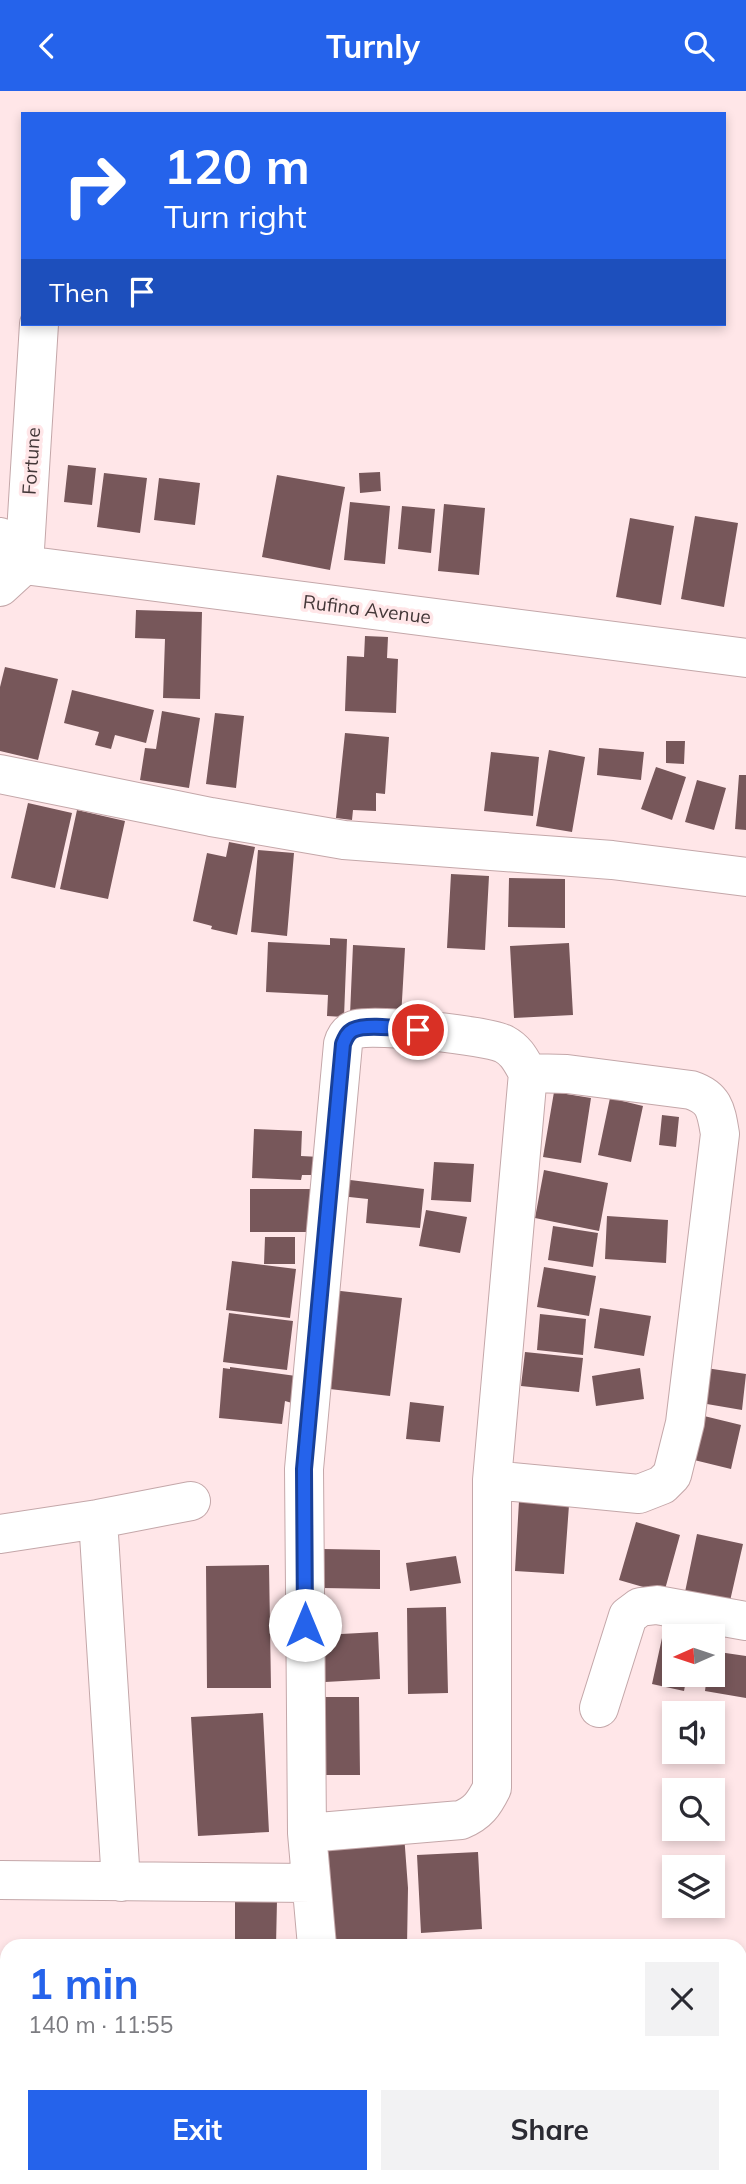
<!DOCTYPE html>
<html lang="en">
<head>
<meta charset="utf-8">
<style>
  body { margin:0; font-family:Mulish,sans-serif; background:#f2f2f3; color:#2b2b33; height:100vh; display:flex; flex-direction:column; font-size:26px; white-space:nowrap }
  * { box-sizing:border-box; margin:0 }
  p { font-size:23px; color:#7c7c81 }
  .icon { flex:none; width:38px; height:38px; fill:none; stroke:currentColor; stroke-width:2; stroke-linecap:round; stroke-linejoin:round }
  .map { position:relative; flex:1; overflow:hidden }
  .sheet { position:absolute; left:0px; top:1848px; width:747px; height:245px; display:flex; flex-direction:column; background:#fff; border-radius:21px 21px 0 0; box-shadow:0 4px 10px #0003 }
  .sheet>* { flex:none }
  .guide { position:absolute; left:21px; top:21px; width:705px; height:214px; border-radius:0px; box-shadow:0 4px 10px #0003; background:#2563eb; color:#fff; overflow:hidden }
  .needle { width:46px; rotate:267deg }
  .fabs { position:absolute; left:662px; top:1533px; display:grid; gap:14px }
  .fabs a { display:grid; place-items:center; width:63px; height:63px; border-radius:0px; background:#fff; box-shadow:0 4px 10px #0003; font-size:35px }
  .pin { position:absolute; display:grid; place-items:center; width:60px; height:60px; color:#fff; margin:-30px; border:4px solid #fff; border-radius:50%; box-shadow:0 2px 7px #0007 }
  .me { position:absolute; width:77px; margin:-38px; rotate:0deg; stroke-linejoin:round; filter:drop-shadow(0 0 5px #0008) }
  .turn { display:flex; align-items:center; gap:24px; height:147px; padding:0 28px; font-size:32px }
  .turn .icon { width:91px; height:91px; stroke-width:2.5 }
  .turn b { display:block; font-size:49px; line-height:60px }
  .then { display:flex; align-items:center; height:66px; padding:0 28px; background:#0003; gap:14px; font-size:26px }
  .round { display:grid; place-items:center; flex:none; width:74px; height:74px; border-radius:0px; background:#f2f2f3 }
  .summary { display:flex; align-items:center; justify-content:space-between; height:119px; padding:0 28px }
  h1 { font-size:42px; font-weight:700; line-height:52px; color:#2563eb }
  .cta { display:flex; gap:14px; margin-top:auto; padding:14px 28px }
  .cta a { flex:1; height:80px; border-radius:0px; background:#2563eb; color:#fff; font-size:28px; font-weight:700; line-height:80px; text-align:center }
  .cta a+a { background:#f2f2f3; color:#2b2b33 }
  header { display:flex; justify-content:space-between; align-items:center; height:91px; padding:0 28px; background:#2563eb; color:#fff; font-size:32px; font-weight:700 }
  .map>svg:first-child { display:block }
</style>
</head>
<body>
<header><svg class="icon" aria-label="back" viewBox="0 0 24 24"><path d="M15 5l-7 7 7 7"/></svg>Turnly<svg class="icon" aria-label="search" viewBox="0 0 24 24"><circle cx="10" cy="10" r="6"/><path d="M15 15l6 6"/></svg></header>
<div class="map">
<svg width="746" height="2093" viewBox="0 0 746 2093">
  <rect width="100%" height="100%" fill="#ffe6e8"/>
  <path fill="#77575a" d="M68 374 96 377 92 414 64 411Z
    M380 381 381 400 360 402 359 382Z
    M104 382 147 387 140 442 97 436Z
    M277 384 345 396 330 479 262 466Z
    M159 387 200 392 195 434 154 429Z
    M350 411 390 415 385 473 344 469Z
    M444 413 485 417 479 484 438 480Z
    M402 415 435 418 431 462 398 458Z
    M695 425 738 432 724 516 681 508Z
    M630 427 674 435 661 514 616 506Z
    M136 519 202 521 200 608 163 607 165 548 135 547Z
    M365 545 388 546 387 567 398 568 396 622 345 620 347 565 364 566Z
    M5 576 58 588 38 669 0 660V596Z
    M72 599 154 619 146 652 115 644 111 658 95 654 99 641 64 632Z
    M162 620 200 627 189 697 140 689 145 657 156 658Z
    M215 622 244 625 236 697 206 693Z
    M345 642 389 646 385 703 376 702V720L353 719 352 729 336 727Z
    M666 650H685L684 673 666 672Z
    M599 657 644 661 641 689 597 684Z
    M549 659 585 666 572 741 536 735Z
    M491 661 539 666 533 725 484 720Z
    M656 676 686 686 672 729 641 718Z
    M739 684H746V739L735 738Z
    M697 689 726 697 714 739 685 731Z
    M28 712 72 722 55 797 11 787Z
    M77 719 125 730 108 808 60 798Z
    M229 751 255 756 237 844 211 838 212 835 193 830 207 762 226 766Z
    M258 759 294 762 287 845 251 841Z
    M451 783 489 785 485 859 447 857Z
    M509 787 565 788V837L508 836Z
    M330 847 347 848 344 926 327 925 328 904 266 901 268 851 330 854Z
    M569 852 573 924 514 927 510 855Z
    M353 854 405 857 401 927 350 924Z
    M554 1001 591 1007 581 1072 543 1066Z
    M610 1007 643 1015 631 1071 598 1064Z
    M662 1024 679 1026 676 1056 659 1054Z
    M254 1038 302 1040 301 1065 320 1066 319 1084H302L301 1089 252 1087Z
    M434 1071 474 1073 471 1111 431 1109Z
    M544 1079 608 1092 599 1140 535 1127Z
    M342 1088 424 1098 420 1137 366 1132 368 1108 340 1105Z
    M250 1098H313V1141H250Z
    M426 1119 467 1126 460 1162 419 1155Z
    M607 1125 668 1129 666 1172 605 1168Z
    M553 1135 598 1142 593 1176 548 1169Z
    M265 1146H295V1173H264Z
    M232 1170 296 1178 290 1227 226 1219Z
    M544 1176 596 1185 589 1225 537 1216Z
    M332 1199 402 1207 390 1305 321 1297Z
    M600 1217 651 1225 644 1265 594 1257Z
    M229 1222 293 1230 287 1279 223 1271Z
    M540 1223 586 1228 583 1264 537 1259Z
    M525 1261 583 1267 579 1301 521 1295Z
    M230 1276 296 1285 292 1312 285 1310 282 1333 219 1327 223 1277 230 1278Z
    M640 1277 644 1308 596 1315 592 1285Z
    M706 1277 746 1283 742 1319 701 1312Z
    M410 1311 444 1315 440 1351 406 1348Z
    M700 1324 741 1334 731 1378 690 1368Z
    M519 1410 569 1414 564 1483 515 1480Z
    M636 1431 680 1444 664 1502 619 1489Z
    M697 1443 743 1453 730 1510 685 1501Z
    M323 1458 380 1459V1498L323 1497Z
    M456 1465 461 1492 410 1500 406 1472Z
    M269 1474 271 1597H207L206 1475Z
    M446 1516 448 1602 408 1603 407 1517Z
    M378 1541 380 1588 325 1591 323 1544Z
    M662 1547 674 1550V1584H687L684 1600 652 1593Z
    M712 1560 746 1565V1607L705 1600 707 1584H712Z
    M320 1606H359L360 1684H322Z
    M263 1622 269 1741 198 1745 191 1626Z
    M404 1743 408 1797 407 1855H324L321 1749Z
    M478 1761 482 1838 421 1842 417 1764Z
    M235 1808 277 1809 276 1855H235Z
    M11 2086H61V2093H12Z
    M104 2086H197V2093H104Z
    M256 2086H312V2093H256Z"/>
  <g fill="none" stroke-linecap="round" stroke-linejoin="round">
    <g stroke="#c4a7a9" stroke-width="40">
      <path id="minor" d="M0 446 24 474 746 567
        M0 496 24 474 39 233
        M0 683 211 726 344 749 612 769 746 786
        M98 1428 121 1791
        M0 1443 98 1428 191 1410
        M599 1617 628 1525 640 1516 657 1514 746 1530
        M307 1742 461 1729C478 1722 484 1713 492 1697V1389L528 982
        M0 1789 311 1792
        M317 1855 307 1742 304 1378 343 953C345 946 349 940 357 938 376 933 486 944 504 953 517 960 521 970 528 982L567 983 691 999C715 1007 716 1020 720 1043L685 1332 672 1384 662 1394 639 1403 492 1389
        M0 1976H7
        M342 2086 343 2093"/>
    </g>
    <use href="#minor" stroke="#fff" stroke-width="38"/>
  </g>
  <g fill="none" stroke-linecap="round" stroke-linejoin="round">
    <g stroke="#184099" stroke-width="18">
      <path id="route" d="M305 1534 304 1378 343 953C345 948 347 942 353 939 367 932 402 938 418 939"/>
    </g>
    <use href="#route" stroke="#2563eb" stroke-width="12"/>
  </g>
  <g text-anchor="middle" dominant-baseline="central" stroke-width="7" stroke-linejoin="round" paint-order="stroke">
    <g font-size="19" fill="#433738" stroke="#ffe6e8">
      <text transform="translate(31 370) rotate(-86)">Fortune</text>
      <text transform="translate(367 518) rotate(7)">Rufina Avenue</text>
    </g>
  </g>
</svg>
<div class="fabs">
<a><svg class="needle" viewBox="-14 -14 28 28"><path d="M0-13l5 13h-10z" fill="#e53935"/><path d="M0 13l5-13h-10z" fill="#7c7c81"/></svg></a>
<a><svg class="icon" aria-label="sound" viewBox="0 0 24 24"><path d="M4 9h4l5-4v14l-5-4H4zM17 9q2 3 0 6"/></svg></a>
<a><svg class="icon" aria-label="search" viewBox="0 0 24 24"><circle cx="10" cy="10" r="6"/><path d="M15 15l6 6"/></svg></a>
<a><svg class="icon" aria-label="layers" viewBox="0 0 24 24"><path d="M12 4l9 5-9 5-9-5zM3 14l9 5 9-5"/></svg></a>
</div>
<div class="pin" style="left:418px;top:939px;background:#d93025"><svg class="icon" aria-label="arrive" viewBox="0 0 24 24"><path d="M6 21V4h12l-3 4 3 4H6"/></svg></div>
<svg class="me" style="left:305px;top:1534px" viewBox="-20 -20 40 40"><circle r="19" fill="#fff"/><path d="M0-13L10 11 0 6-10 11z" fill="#2563eb"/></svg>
<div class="guide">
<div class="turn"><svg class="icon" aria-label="right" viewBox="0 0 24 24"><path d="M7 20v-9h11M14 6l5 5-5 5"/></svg><div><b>120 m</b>Turn right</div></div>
<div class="then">Then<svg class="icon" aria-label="arrive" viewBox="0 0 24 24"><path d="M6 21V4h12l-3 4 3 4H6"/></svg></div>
</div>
<section class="sheet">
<div class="summary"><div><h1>1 min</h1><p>140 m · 11:55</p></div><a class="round"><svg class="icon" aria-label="close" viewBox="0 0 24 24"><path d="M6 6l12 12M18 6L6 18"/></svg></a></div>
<div class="cta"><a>Exit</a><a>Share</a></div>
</section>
</div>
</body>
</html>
